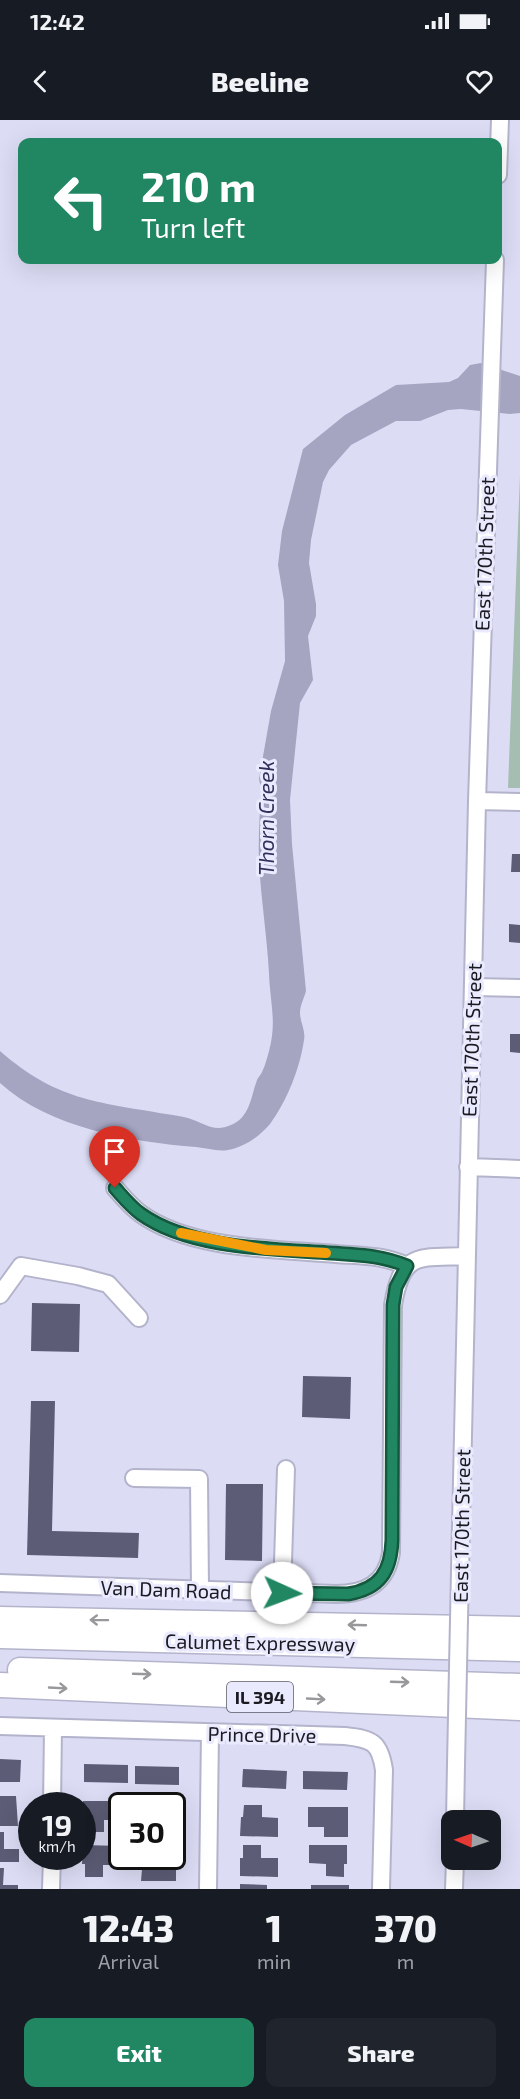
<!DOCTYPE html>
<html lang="en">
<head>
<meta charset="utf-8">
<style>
  body { margin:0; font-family:"Exo 2",sans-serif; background:#20242c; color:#f1f3f6; height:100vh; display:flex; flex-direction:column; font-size:22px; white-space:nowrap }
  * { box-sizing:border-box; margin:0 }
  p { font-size:20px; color:#9ea1a6 }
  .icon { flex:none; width:33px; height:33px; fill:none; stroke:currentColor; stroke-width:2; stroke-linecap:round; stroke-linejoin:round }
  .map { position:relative; height:1769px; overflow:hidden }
  .sheet { display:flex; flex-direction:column; background:#171b24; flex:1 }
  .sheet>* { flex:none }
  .hud { position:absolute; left:18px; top:18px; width:484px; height:126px; border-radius:12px; box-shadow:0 6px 24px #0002; background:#208762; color:#fff; overflow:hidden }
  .needle { width:39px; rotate:272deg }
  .tools { position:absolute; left:441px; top:1690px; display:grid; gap:12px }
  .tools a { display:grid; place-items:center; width:60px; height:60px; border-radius:12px; background:#171b24; box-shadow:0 6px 24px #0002; font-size:30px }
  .speed { position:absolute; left:18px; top:1672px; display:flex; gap:12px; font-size:30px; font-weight:700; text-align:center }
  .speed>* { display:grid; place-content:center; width:78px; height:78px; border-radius:50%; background:#171b24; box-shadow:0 6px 24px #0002; line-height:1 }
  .speed small { font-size:15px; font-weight:400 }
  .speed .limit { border:3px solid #111; border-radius:9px; background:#fff; color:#111 }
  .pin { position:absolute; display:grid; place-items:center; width:51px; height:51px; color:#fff; margin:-62px -26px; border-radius:50% 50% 50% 0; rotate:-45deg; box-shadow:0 0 6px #0007 }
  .pin .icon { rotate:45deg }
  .me { position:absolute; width:66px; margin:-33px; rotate:92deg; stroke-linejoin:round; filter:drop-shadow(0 0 4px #0008) }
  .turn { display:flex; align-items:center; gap:21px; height:126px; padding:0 24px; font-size:27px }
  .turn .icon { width:78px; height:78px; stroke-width:2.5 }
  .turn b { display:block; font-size:42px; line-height:51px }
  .eta { display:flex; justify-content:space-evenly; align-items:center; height:102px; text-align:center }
  .eta b { font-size:36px; font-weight:800; line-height:42px }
  .action { display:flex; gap:12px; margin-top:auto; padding:12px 24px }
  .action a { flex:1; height:69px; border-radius:12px; background:#208762; color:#fff; font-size:24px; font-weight:800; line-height:69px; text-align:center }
  .action a+a { background:#20242c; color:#f1f3f6 }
  .status { display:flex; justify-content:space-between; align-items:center; height:42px; padding:0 30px; background:#171b24; direction:ltr }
  .status svg { height:16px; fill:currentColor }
  header { display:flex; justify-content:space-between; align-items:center; height:78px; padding:0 24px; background:#171b24; font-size:27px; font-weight:800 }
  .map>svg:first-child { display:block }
</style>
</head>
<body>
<div class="status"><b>12:42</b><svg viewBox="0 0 49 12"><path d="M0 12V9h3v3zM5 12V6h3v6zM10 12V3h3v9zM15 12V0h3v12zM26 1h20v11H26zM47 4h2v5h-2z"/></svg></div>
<header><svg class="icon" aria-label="back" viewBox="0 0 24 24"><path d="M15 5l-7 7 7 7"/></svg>Beeline<svg class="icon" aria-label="heart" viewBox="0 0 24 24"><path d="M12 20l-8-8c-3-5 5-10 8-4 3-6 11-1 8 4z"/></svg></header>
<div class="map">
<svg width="520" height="1769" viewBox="0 0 520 1769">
  <rect width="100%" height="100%" fill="#dcddf5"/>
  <path fill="#a5beb1" d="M520 355V668H508Z"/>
  <path fill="#a5a5c2" d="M481 243 520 256V293L510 294 461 289 448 290 420 301H396L351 325 329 350 323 362 311 420 309 443 316 484V496L308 516 313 560 300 583 290 680 292 724 306 871C304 878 300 886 300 893 300 902 306 911 304 920 300 948 287 981 270 1004 259 1017 244 1027 228 1030 218 1032 207 1028 196 1027 132 1022 49 1008 0 963V931C56 980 96 982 166 994 173 995 181 996 188 998 204 1003 214 1013 231 1005 250 998 251 976 257 960 258 957 261 955 262 952 265 946 267 938 269 931 277 902 270 882 269 854 267 817 261 779 259 742 258 717 260 693 261 669L259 659 271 591 285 541 284 481 278 445 282 411 303 329 345 295 396 265 449 262 458 258 470 245Z"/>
  <path fill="#5c5c76" d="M512 734H520V752H511Z
    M509 804 520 805V823L509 822Z
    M510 914H520V933L510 932Z
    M32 1183 80 1184 79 1232 31 1231Z
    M303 1256 351 1257 350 1299 302 1297Z
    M31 1281H55L52 1411 139 1413 138 1438 27 1435Z
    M226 1364H263L262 1441 225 1440Z
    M0 1639 21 1640 20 1662H0Z
    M84 1644 128 1645V1663L84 1662Z
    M135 1646 179 1647V1665L135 1664Z
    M243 1649 287 1651 286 1669 242 1667Z
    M303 1651 348 1652 347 1670 303 1669Z
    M0 1676H16L18 1706H0Z
    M83 1681H121V1700H104V1712H86V1699H83Z
    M244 1685H262V1697L278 1698V1717L240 1716 241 1697H243Z
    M172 1687H177V1718H172Z
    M308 1687H348V1717H324V1707H308Z
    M0 1712H4V1729H19V1742H0Z
    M83 1725 121 1726 120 1745H103V1757H85V1744H82Z
    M243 1725H261V1738H278V1757L240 1756V1738H243Z
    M309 1725H347V1744H344V1757L326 1756V1744L309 1743Z
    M143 1737H161V1746L176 1747V1761H141Z
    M0 1748H4L3 1765H18V1769H0Z
    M240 1764 267 1765V1769H240Z
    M311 1765H349V1769H311Z"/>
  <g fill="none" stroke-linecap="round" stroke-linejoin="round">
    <g stroke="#b3b4cb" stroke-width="20">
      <path id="minor" d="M498 55 500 0
        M477 681 520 682
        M473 867 520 868
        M468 1047 520 1049
        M115 1068C123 1077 131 1087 141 1094 191 1130 277 1129 336 1134 363 1136 382 1135 407 1146
        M0 1175 21 1146 78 1156 108 1164 139 1198
        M134 1358 199 1359 200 1470
        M460 1451 477 681 495 140
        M0 1463 336 1474C365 1474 386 1464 391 1433L393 1185C402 1131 418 1138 466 1136
        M282 1473 286 1349
        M0 1606 345 1616C372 1619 380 1622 384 1650L381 1769
        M52 1686 53 1608
        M455 1701 456 1644
        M51 1769 52 1737
        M208 1769 210 1613
        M454 1769 455 1740"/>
    </g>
    <g stroke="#b3b4cb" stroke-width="27">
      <path id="highway" d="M0 1499 520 1509
        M0 1516 520 1529
        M20 1550 520 1566
        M0 1565 520 1588"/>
    </g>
    <use href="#minor" stroke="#fff" stroke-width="16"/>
    <use href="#highway" stroke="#fff" stroke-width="24"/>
    <g stroke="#b3b4cb" stroke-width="20" stroke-linecap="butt">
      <path id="minor-bridge" d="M456 1644 460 1451"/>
    </g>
    <use href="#minor-bridge" stroke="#fff" stroke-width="16"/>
  </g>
  <defs><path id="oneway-shaft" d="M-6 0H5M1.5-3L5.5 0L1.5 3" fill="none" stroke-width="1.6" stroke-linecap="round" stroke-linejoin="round" transform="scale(1.5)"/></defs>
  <g stroke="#98989c">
    <use href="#oneway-shaft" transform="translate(99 1500) rotate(-179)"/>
    <use href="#oneway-shaft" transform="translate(357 1505) rotate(-178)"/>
    <use href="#oneway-shaft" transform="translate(142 1554) rotate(2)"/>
    <use href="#oneway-shaft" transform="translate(400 1562) rotate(2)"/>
    <use href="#oneway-shaft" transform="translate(58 1568) rotate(3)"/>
    <use href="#oneway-shaft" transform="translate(316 1579) rotate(3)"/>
  </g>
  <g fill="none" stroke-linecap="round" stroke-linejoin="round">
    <g stroke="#155840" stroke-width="15">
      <path id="route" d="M115 1068C123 1077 131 1087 141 1094 190 1129 273 1129 331 1133 359 1135 381 1135 407 1146L396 1167 393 1185 392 1420C391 1451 380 1469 348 1474L282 1473"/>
    </g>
    <use href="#route" stroke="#208762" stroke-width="10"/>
    <path stroke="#f59e0b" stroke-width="10" d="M181 1113 266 1130 326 1133"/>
  </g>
  <g text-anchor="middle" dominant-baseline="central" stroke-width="6" stroke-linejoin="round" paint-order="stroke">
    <rect fill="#eaeafe" stroke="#585864" stroke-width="1.5" x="227" y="1562" width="66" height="30" rx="4.5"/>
    <g font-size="18" font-weight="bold" fill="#1a1a22">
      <text x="260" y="1577">IL 394</text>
    </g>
    <g font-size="20" fill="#1a1a22" stroke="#eaeafe">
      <text transform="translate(484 434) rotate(-88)">East 170th Street</text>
      <text transform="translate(471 920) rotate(-88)">East 170th Street</text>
      <text transform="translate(461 1406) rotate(-89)">East 170th Street</text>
      <text transform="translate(166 1469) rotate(2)">Van Dam Road</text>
      <text transform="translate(260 1522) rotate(1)">Calumet Expressway</text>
      <text transform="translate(262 1614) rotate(1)">Prince Drive</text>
    </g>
    <g font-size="21" font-style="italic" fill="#32305a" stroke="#eaeafe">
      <text transform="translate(265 698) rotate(-90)">Thorn Creek</text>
    </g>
  </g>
</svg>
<div class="tools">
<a><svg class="needle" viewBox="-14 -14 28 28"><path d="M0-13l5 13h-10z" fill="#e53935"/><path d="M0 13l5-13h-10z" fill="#9ea1a6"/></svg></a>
</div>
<div class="speed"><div>19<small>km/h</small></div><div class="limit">30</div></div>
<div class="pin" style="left:115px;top:1068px;background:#d93025"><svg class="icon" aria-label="arrive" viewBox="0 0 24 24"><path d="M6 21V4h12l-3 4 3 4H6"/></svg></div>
<svg class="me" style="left:282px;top:1473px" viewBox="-20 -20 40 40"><circle r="19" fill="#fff"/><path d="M0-13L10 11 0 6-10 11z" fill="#208762"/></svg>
<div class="hud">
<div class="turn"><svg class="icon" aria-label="left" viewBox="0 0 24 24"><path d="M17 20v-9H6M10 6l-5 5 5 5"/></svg><div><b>210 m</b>Turn left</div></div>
</div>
</div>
<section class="sheet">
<div class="eta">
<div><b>12:43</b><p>Arrival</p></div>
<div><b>1</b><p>min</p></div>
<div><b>370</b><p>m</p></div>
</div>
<div class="action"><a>Exit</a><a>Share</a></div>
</section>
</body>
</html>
